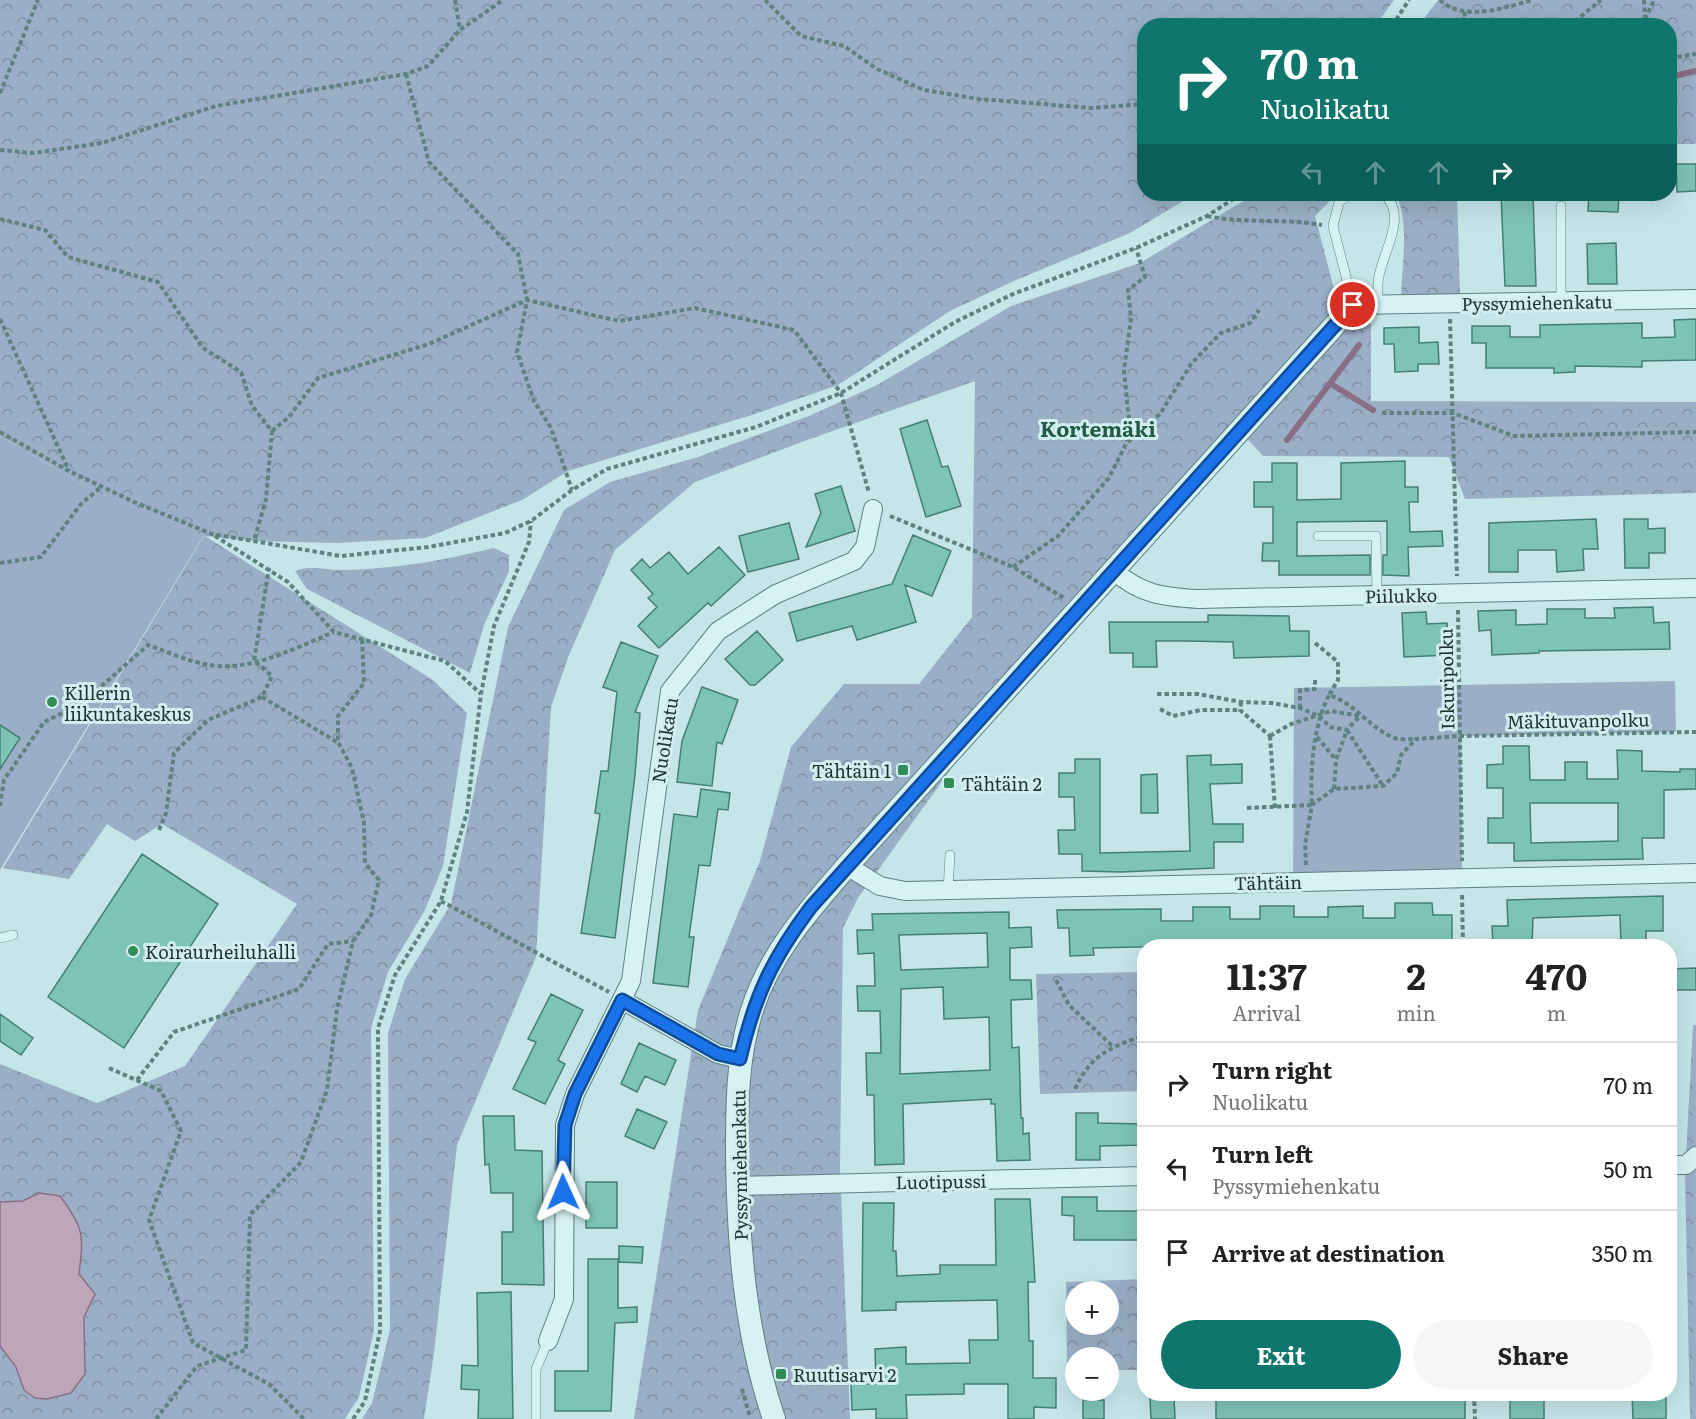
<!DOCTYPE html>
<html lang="en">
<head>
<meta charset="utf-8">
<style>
  body { margin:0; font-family:Literata,serif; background:#f6f6f6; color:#222; height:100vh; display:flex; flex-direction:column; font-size:22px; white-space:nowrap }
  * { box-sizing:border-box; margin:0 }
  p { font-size:20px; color:#767676 }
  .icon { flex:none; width:33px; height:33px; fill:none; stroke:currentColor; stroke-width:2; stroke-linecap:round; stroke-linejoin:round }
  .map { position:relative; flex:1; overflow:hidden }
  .sheet { position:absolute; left:1137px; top:939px; width:540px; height:462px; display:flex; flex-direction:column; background:#fff; border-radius:24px; box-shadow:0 6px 24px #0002 }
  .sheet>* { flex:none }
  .banner { position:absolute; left:1137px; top:18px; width:540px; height:183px; border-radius:24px; box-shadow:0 6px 24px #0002; background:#0f766e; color:#fff; overflow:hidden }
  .tools { position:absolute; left:1065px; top:1281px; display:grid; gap:12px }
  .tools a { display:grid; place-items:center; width:54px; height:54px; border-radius:50%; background:#fff; box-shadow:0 6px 24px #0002; font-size:30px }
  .pin { position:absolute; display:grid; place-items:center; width:51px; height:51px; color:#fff; margin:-26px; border:3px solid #fff; border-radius:50%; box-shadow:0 2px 6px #0007 }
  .me { position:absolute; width:66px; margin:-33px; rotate:359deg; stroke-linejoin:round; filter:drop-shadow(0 0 4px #0008) }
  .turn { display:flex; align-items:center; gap:21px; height:126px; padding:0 24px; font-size:27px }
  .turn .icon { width:78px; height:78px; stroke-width:2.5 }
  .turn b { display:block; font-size:42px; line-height:51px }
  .lanes { display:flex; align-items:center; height:57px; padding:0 24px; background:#0003; justify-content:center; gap:30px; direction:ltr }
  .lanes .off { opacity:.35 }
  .eta { display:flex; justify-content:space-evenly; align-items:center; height:102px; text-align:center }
  .eta b { font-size:36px; font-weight:700; line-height:42px }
  .action { display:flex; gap:12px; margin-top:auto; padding:12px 24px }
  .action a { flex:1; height:69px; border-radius:36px; background:#0f766e; color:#fff; font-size:24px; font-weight:700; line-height:69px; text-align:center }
  .action a+a { background:#f6f6f6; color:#222 }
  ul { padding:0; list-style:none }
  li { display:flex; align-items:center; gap:18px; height:84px; padding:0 24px; border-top:2px solid #e0e0e0 }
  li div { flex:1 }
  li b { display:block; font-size:22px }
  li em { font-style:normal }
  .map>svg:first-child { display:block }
</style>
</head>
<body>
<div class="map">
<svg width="1696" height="1419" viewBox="0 0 1696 1419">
  <defs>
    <pattern id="forest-crowns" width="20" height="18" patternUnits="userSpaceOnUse" patternTransform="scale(1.5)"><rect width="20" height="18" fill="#9aafc6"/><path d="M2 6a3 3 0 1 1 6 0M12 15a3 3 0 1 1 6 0" fill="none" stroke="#7d8fa1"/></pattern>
  </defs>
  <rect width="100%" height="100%" fill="#c5e5e9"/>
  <path fill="url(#forest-crowns)" fill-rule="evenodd" d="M0 0H1394L1376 25 1144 26V194H1195L1130 233 1016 280 950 311 838 385 752 415 568 471 522 500 425 538 336 543 254 541 205 536 433 680 467 713 443 866 425 910 388 972 371 1028 374 1330 359 1397 345 1419H0V1346L16 1367 24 1390 85 1374 84 1317 95 1294 79 1274C86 1221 81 1222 39 1193L23 1201 0 1202V1064L97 1103 185 1066 297 904 162 824 135 841 107 824 69 879 3 868 204 536 94 491 0 436Z
    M1438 0H1696V144H1670V26L1419 25Z
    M1255 194H1337L1315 216 1336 297 1371 324V401L1696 402V493L1465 499 1449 457 1263 456 1232 422 1062 615 858 898 843 928 840 1168 850 1419H634L698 1010 760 861 791 747 844 684H919L972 617 975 381 810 439 695 482 615 550 569 655 551 707 536 957 457 1145 434 1353 424 1419H362L372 1403 390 1330 388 1033 405 979 451 904 508 627 564 510 610 482 698 457 809 416 877 385 1011 306 1140 263Z
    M1395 194H1457L1460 294 1401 295C1402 268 1410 216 1395 194Z
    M494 548 509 555V571L484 625 470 673 307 589 295 571C313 564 325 571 344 570 395 569 445 560 494 548Z
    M1144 972V1091L1040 1094 1036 974Z
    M1693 1025H1696V1419H1690L1685 1174Z
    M1144 1279V1370H1109L1108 1358H1076L1075 1371H1067L1066 1282ZM1076 1292H1108V1324H1076Z"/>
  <path fill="#9aafc6" d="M0 436 94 491 204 535 0 870Z
    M1675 681 1676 732 1461 736 1462 871 1293 881 1294 688Z"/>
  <path fill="#bda6ba" stroke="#8a6e86" stroke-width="1.5" d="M39 1193 60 1196C84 1228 84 1235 79 1274L95 1294 84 1317 85 1374 71 1393 47 1399 35 1398 24 1390 16 1367 0 1346V1202L23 1201Z"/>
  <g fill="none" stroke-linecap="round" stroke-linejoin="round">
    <path stroke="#8a6e86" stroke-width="6" d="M1670 77 1696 71
      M1331 384 1373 410
      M1287 440 1359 345"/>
  </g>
  <path fill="#7ec3b7" stroke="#457f73" stroke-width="1.5" fill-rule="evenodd" d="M1676 164H1696V191L1677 192Z
    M1501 194H1533L1536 286H1505Z
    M1589 194H1619L1618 212 1588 211Z
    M1616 243 1617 284H1588L1587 244Z
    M1696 319V360L1642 361V367L1575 366V372L1554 373V368H1486V343H1472V326H1510V337H1540V325L1642 323V338L1675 337 1674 320Z
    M1419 327V343L1438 342 1439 364H1418V371L1395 372 1394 344H1384V328Z
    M927 420 942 467 948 466 961 506 926 517 900 429Z
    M1405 461V487H1418V502H1409L1410 532 1442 531 1443 546 1408 547 1409 576 1383 575V555H1387V521L1297 522V556L1370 555V575H1279V561H1262L1263 543H1273V507H1254V482H1272V463H1297V500L1341 499V463Z
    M841 486 855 531 806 547 821 513 815 494Z
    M1596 519 1598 549H1583L1584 570 1557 572 1556 550H1518V572H1489V523Z
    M1624 519H1648V529L1665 528V553H1649V568H1625Z
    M789 523 799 559 748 572 739 536Z
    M913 535 951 551 932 596 905 585 916 622 857 640 852 626 797 641 789 613 892 584Z
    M719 547 745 575 711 606 708 603 659 648 638 626 657 607 648 598 653 594 631 570 642 559 650 568 669 552 688 574Z
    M1653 607 1654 623 1669 622 1670 649 1539 651V653L1492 655 1491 630 1479 631 1478 611 1516 610V625L1547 624V609H1585V618H1615L1614 608Z
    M1426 612 1427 624 1447 623 1449 655 1404 657 1402 613Z
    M1208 615 1289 616 1290 631H1309V656L1234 658 1233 642 1188 641H1156L1157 667H1133V653H1110L1109 622H1208Z
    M757 631 783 660 755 685H750L725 659Z
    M621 642 658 656 635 712 640 713 635 775 615 938 581 933 600 814 595 813 601 771H608L617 692 603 687Z
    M702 687 738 700 722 744 717 742 712 786 677 782 682 741Z
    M0 725 20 738 0 769Z
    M1503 746H1529L1530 780H1565V762H1587V779H1618L1617 750 1642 751V771L1680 772V769H1696V789L1664 790V838H1642L1643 859 1514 861V843H1488V818H1503V788H1487V765L1503 764ZM1530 803H1618V841L1531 843Z
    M1211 755V765L1242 764V783L1210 784 1213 824H1243V842H1214V868L1121 872 1082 871V854H1059L1058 830H1075L1074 797H1059V773H1075V759H1100V853L1190 851 1187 756Z
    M1157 774 1158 813H1141V775Z
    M701 789 730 793 728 810 718 809 710 866 699 865 689 937H694L688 987 653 983 674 814 697 817Z
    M142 854 218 904 124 1048 48 997Z
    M1663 896V931H1646V946H1621L1620 915 1533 918 1532 946 1493 945 1492 926H1508L1507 900Z
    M1395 903H1432L1433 915H1452V941L1433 940V946L1226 945 1093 948 1094 955 1070 956 1069 928H1058L1057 910 1161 909V921H1193V907H1230V919H1260V906H1294V917H1328V907L1363 906V918H1395Z
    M1009 912V928L1031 927 1032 947 1010 948V980H1031L1032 999 1011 1000 1012 1048 1019 1047 1021 1118H1023V1134L1029 1133 1030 1160 997 1161 995 1104H991V1099L903 1104 904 1164 875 1165 874 1095H867L866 1053H881L880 1011H858L857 986H875L874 953 858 954 857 930H873L872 914ZM987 933 988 967 901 970 899 935ZM943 987 944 1019 989 1017 990 1070 900 1074 901 989Z
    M1696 968V990H1670V969Z
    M551 994 583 1010 558 1060 565 1064 545 1104 513 1089 536 1042 528 1039Z
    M0 1014 33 1038 21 1055 0 1041Z
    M639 1043 676 1060 665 1085 645 1076 637 1092 621 1084Z
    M637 1109 667 1122 654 1149 625 1136Z
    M1076 1113H1098V1123L1144 1124V1145L1100 1146V1160H1076Z
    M483 1116H514L515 1150 542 1151 544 1285 502 1284V1232H513V1193H491L489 1164 485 1165Z
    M586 1182H617V1228H586Z
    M1062 1197H1097V1211H1144V1240H1074V1216L1062 1215Z
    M995 1199H1030L1035 1282H1028L1029 1341H1033V1378H1056V1408L1034 1407V1419H1008V1384H964V1394L906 1395 907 1419H876V1409L852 1410 851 1384H876L875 1349 906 1347V1364L970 1363 969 1340H998L997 1300 896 1302V1310L862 1311 863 1203H894L893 1251H896L897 1276 940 1274V1265H996Z
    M619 1246 643 1247 642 1263 619 1262Z
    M588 1259H618V1308L637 1307V1322L615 1323 611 1411H555V1371H588Z
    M511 1292 513 1419H478L479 1390 461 1389 462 1365 478 1366 477 1293Z
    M1284 1394H1307V1400L1353 1398V1394H1376V1400L1421 1399V1394L1465 1396V1419H1216V1398L1284 1399Z
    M1510 1394H1544V1419H1510Z
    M1632 1394H1666V1419H1633Z
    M1174 1397 1175 1419H1151L1150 1398Z
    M1083 1400H1104V1419H1083Z"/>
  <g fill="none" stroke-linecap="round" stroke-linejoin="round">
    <g stroke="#5d827f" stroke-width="10">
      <path id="service" d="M1350 194 1339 202 1333 226 1353 304
        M1561 206V302
        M1378 304C1378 295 1377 285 1379 276 1384 249 1408 216 1384 194
        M1318 536H1376L1377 595
        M948 890 950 855
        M0 938 13 935
        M536 1419V1369L548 1341"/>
    </g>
    <g stroke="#5d827f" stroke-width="20">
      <path id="minor" d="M1353 305 1696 299
        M1113 570C1140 594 1162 597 1198 599L1696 588
        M847 866 880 886 905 891 1696 873
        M622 1000 718 1054 740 1059
        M1670 1165H1686L1696 1156
        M738 1186 1144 1176
        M548 1341 564 1299 565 1125 575 1094 631 981 670 691 718 631 776 594 854 561 865 547 873 509"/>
    </g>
    <g stroke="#5d827f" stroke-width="24">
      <path id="tertiary" d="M774 1419C745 1333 738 1244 737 1154 737 1104 737 1057 752 1010 770 953 809 910 847 866L1353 305"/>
    </g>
    <path stroke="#5d827f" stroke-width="4" stroke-dasharray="4.5 3" stroke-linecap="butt" d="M455 0 460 30
      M765 0 801 36 844 46 877 69 924 90 979 99 1091 108 1144 104
      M1440 0C1463 22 1505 8 1532 0
      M1644 0 1645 17
      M1464 12 1468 26
      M1392 26 1409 0
      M1569 26 1601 0
      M1642 26 1654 0
      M1670 58 1696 54
      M406 74 429 162 518 254 527 300 517 352 534 401 551 428 572 490
      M0 93 38 0
      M0 150 33 153 102 143 216 106 406 74 428 66 460 30 503 0
      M1207 216C1246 224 1283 218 1322 225
      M0 219 45 230 68 257 158 282 203 348 241 372 252 406 272 431 266 499 254 541
      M0 319 69 471
      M1450 319 1457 576
      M1382 413H1453L1514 436 1696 432
      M272 431 289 417 318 378 429 344 527 300 619 321 695 308 794 330 841 393 869 493
      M0 432 69 471 134 502 212 534 341 556 428 547 505 533 531 521 572 490 607 469 756 427 841 393 955 322 1013 294 1136 248 1207 216 1241 194
      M1128 442 1160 414 1191 364 1221 333 1250 323 1259 310
      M890 516 1013 567 1064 598
      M215 536 288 582 334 632 445 661 481 694
      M0 563 41 557 81 504 101 487
      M1013 567 1058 536 1109 478 1127 442 1129 421 1124 370 1131 319 1128 290 1145 277 1136 248
      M1458 610 1462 861
      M1315 643 1338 662V680L1329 695
      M1157 694H1198L1241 702 1272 703 1300 708 1319 716 1330 727 1347 730 1360 716
      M262 697 337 742
      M1241 702 1240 710 1270 736
      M1300 708V690L1315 689V680
      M1160 709 1173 716 1201 710H1240
      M1347 730 1383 786
      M1270 736 1291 724 1331 711 1360 716
      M1270 736 1275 809
      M1317 737 1336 760
      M1334 789 1336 760 1347 730
      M0 806 4 780 44 722 81 704 148 645C168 652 189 662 210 665 251 672 297 647 334 632
      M1247 808 1312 805C1310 769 1313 727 1329 695 1354 703 1368 726 1392 737 1398 740 1408 739 1415 739
      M159 830 166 813 174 753 208 720 262 697 272 676 254 661 269 568
      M1306 865 1305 845 1312 805 1334 789 1383 786 1397 773 1401 755 1416 739 1461 736 1696 732
      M1462 895 1463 946
      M441 901 609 992
      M1056 980 1069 1005 1112 1046
      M109 1068 161 1091 181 1131 149 1220 193 1343 269 1384 304 1419
      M137 1080 174 1032 299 989 328 944 353 941
      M1075 1089C1089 1056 1112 1046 1144 1036
      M742 1389 750 1417
      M1474 1394 1475 1419
      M156 1419 197 1366 246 1350 250 1215 301 1162 327 1090 337 1009 353 941 371 915 379 880 365 863 364 823 352 768 338 742V716L364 683 362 639
      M353 1419 365 1401 380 1331 378 1028 395 975 441 901 450 870 467 812 481 694 494 626 529 542 531 521"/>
    <use href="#service" stroke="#d7f2f5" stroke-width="9"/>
    <use href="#minor" stroke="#d7f2f5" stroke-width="18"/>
    <use href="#tertiary" stroke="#d7f2f5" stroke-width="22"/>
  </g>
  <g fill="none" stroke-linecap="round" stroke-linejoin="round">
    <g stroke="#114b97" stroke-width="15">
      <path id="route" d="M563 1192 565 1125 575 1094 622 1000 718 1054 740 1059C755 995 772 959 811 907L1353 305"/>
    </g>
    <use href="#route" stroke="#1a73e8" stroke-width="10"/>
  </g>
  <g fill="#338b55" stroke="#d3eef1" stroke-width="2">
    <circle cx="52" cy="702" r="6"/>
    <rect x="897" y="764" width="12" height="12" rx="3"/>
    <rect x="943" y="777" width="12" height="12" rx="3"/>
    <circle cx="133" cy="951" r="6"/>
    <rect x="775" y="1368" width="12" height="12" rx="3"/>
  </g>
  <g text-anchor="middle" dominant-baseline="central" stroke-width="6" stroke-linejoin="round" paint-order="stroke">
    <g font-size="18" fill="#1f3431" stroke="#d3eef1">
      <text transform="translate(1537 302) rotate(-1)">Pyssymiehenkatu</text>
      <text transform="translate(1401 595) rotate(-1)">Piilukko</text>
      <text transform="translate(1446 679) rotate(-91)">Iskuripolku</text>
      <text transform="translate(1578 720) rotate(-1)">Mäkituvanpolku</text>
      <text transform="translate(664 740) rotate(-81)">Nuolikatu</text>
      <text transform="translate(1268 882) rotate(-1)">Tähtäin</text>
      <text transform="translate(739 1165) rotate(-91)">Pyssymiehenkatu</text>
      <text transform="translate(941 1181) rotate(-1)">Luotipussi</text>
    </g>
    <g font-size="18" fill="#1f3431" stroke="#d3eef1" text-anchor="start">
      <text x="64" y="692">Killerin<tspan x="64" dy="21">liikuntakeskus</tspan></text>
      <text x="891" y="770" text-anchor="end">Tähtäin 1</text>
      <text x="961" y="783">Tähtäin 2</text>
      <text x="145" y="951">Koiraurheiluhalli</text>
      <text x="793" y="1374">Ruutisarvi 2</text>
    </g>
    <g font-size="21" font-weight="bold" fill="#235c45" stroke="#d3eef1">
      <text x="1098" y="427">Kortemäki</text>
    </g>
  </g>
</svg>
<div class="tools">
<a>+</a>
<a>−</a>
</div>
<div class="pin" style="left:1353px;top:305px;background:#d93025"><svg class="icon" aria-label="arrive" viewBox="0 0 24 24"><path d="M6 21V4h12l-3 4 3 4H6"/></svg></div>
<svg class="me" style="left:563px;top:1192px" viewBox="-20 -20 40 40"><path d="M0-17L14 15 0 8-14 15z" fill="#1a73e8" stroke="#fff" stroke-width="4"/></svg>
<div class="banner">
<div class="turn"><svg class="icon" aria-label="right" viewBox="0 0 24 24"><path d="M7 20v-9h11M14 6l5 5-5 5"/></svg><div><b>70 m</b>Nuolikatu</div></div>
<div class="lanes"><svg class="icon off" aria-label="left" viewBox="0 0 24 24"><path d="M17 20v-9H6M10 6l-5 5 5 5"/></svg><svg class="icon off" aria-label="ahead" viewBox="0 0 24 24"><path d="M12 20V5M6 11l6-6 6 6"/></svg><svg class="icon off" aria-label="ahead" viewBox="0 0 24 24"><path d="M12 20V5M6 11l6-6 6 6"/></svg><svg class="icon" aria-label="right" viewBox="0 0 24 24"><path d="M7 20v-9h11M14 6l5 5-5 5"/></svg></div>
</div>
<section class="sheet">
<div class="eta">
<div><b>11:37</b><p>Arrival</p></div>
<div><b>2</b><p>min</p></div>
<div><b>470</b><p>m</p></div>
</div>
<ul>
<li><svg class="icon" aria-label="right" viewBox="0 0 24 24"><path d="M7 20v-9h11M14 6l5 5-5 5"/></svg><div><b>Turn right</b><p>Nuolikatu</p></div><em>70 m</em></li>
<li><svg class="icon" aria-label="left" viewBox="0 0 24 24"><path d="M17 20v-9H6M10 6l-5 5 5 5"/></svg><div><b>Turn left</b><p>Pyssymiehenkatu</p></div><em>50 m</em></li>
<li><svg class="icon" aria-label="arrive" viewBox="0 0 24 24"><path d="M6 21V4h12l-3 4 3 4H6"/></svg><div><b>Arrive at destination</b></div><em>350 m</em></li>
</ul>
<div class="action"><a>Exit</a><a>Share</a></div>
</section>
</div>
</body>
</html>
